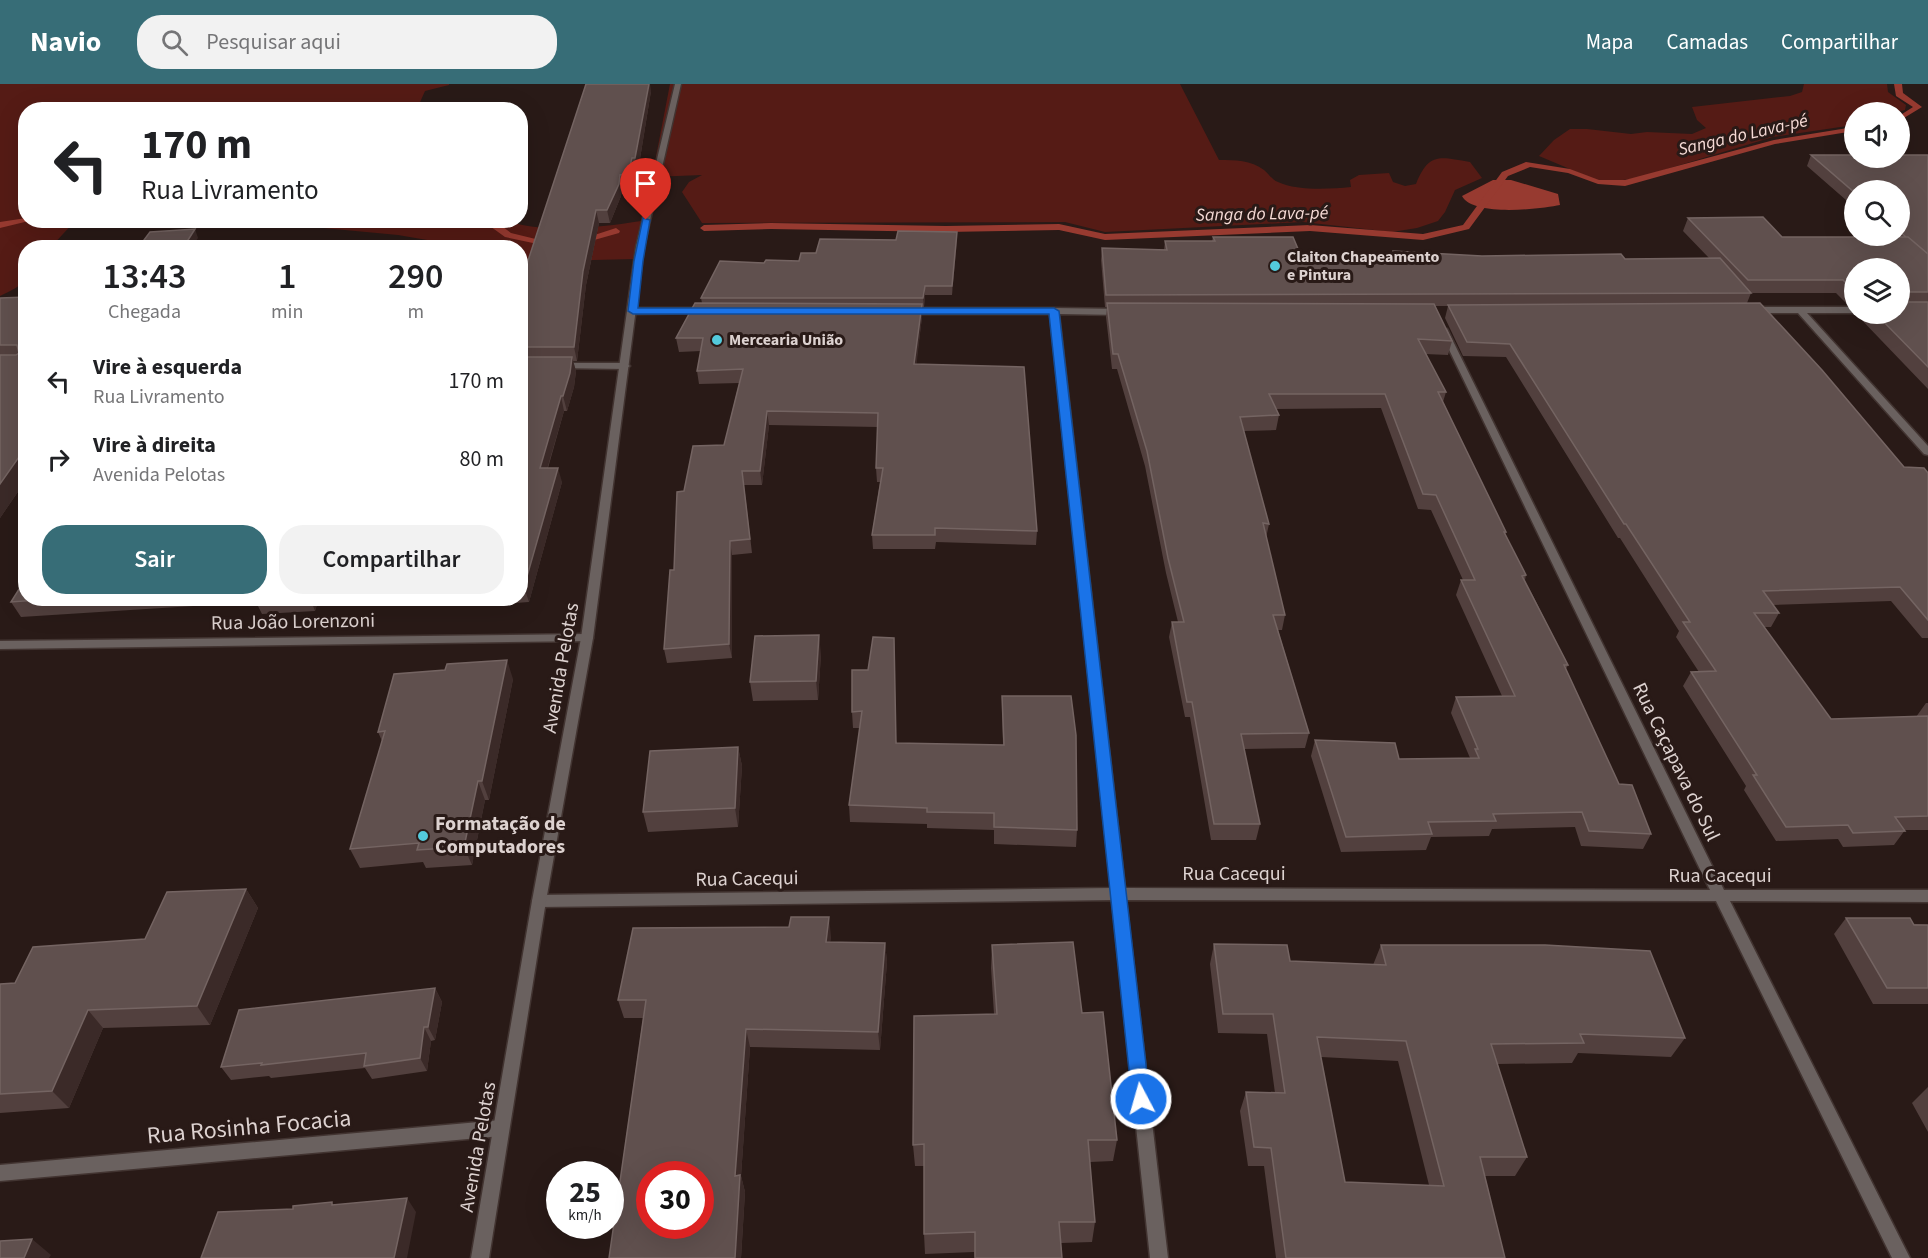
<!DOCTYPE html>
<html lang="pt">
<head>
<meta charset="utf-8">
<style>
  body { margin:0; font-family:"Source Sans 3",sans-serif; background:#f2f2f2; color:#202124; height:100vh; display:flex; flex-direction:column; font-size:22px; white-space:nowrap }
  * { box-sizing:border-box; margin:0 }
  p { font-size:20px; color:#757577 }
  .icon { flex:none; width:33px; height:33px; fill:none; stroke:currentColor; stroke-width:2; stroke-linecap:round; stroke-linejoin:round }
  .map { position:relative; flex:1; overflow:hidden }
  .panel { position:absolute; left:18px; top:156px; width:510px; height:366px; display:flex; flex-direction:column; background:#fff; border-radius:24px; box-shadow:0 6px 24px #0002 }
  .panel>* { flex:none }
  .top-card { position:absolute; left:18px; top:18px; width:510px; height:126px; border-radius:24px; box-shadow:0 6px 24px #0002; background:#fff; color:#202124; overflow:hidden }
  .tools { position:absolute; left:1844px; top:18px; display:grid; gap:12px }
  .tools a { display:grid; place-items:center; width:66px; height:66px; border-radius:50%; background:#fff; box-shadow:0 6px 24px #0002; font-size:30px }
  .speed { position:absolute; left:546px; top:1077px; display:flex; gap:12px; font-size:30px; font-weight:700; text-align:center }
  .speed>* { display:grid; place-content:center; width:78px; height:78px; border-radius:50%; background:#fff; box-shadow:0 6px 24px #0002; line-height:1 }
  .speed small { font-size:15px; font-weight:400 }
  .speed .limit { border:9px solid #d22; background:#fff; color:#111 }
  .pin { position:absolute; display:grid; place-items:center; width:51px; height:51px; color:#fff; margin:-62px -26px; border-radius:50% 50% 50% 0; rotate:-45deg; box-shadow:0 0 6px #0007 }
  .pin .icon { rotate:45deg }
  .me { position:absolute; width:66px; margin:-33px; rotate:354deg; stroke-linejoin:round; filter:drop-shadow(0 0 4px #0008) }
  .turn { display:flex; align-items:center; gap:21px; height:126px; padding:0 24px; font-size:27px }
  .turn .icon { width:78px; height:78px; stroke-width:2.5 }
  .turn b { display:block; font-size:42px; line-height:51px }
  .eta { display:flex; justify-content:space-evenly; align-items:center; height:102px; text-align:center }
  .eta b { font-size:36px; font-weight:600; line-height:42px }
  .cta { display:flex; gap:12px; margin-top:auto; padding:12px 24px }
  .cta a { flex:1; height:69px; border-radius:24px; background:#376d77; color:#fff; font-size:24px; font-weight:600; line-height:69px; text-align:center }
  .cta a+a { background:#f2f2f2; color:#202124 }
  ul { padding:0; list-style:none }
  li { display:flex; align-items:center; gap:18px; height:78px; padding:0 24px }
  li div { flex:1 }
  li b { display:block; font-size:22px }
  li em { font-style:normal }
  header { display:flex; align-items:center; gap:36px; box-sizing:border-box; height:84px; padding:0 30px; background:#376d77; color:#fff }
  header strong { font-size:28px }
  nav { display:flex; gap:33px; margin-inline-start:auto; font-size:21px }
  .search { width:420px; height:54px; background:#f2f2f2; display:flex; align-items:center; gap:15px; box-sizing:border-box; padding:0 21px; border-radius:24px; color:#757577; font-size:22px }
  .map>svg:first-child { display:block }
</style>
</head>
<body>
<header>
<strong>Navio</strong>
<div class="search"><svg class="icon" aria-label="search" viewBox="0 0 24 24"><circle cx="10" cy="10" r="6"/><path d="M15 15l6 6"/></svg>Pesquisar aqui</div>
<nav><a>Mapa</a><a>Camadas</a><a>Compartilhar</a></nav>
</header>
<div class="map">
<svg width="1928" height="1174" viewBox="0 0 1928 1174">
  <rect width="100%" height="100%" fill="#291a17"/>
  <path fill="#551b15" d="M0 0H449V1L425 7 417 25 26 26V136L75 137 51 163 26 164C26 195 31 198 0 212Z
    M670 0H1180L1219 76C1235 76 1251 76 1264 86 1269 90 1272 96 1278 98 1297 107 1330 105 1351 103L1350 96 1359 91 1389 89 1393 98 1405 102 1416 100C1429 68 1439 73 1470 78L1482 94 1455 106 1445 128 1438 137 1417 144 1392 148 1303 138 1105 148 1065 138 702 139 682 108 689 98 702 91 652 93Z
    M1804 0H1887L1888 8 1906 21 1905 26 1896 28H1854V41L1773 53 1637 94 1616 97 1596 96 1539 72 1554 56 1570 45H1587L1631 50 1647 48 1692 50 1706 44 1697 36 1692 23 1790 12 1802 8Z
    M316 136H506C543 151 602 143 641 137L635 175 552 177 521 182 520 164 435 163 433 157 398 151 313 143Z"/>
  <path fill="#973a30" d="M1493 96H1511L1558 110 1560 121C1540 125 1473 133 1462 112Z"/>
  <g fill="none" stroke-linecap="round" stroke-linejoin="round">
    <path fill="#973a30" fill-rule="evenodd" d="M1894 0H1902L1903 9 1922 23 1899 37V32L1913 23 1896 12Z
      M1854 43V47L1775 60 1625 102 1598 100 1568 89 1530 83 1508 92 1469 145 1423 156 1310 147 1105 156 1059 146 946 148 771 145 704 147 700 144 704 141 771 139 946 142 1059 140 1105 150 1310 141 1423 150 1463 141 1502 88 1526 78 1570 85 1599 96H1625L1774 56Z
      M26 134V136H33L0 144V138Z
      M439 136H494L511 149 556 160 552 163 505 153 487 140 447 142Z
      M616 144 620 147 619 149 580 160 576 157Z"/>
    <g stroke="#423431" stroke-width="3">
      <path id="minor" d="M1854 223V229H1807L1928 362V371L1924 370 1798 229H1753L1749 226 1753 223Z
        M707 224 710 225V229L633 230 629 227 633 224Z
        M1054 224 1121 225 1125 228 1121 231 1059 230 1125 804 1710 806 1440 247 1441 245H1447L1724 806H1928V818L1730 817 1910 1174H1892L1716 817 1126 816 1168 1174H1150L1112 816 539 823 534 821 532 817 534 813 539 811 1111 804 1050 230H907L903 227 907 224Z
        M560 279H625L630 282 625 285 557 284V280Z
        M587 550 591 551 593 554 591 557 0 565V557Z
        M501 1036 507 1039 509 1044 507 1049 501 1052 0 1097V1081Z"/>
    </g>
    <g stroke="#423431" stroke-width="3">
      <path id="tertiary" d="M675 0H681L644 163 593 554 546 817 489 1174H471L532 817 581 554 636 163Z"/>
    </g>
    <use href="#minor" fill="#6a615f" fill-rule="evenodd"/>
    <use href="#tertiary" fill="#6a615f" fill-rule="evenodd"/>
  </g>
  <path fill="#52403e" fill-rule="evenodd" d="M651 7 638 87H634L631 103H622L621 112 610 139H599L586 201 577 277H573L576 287 574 303 567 327H564L548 384 562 398 529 518 474 522 471 514H520V201Z
    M1811 71H1928V305L1856 230H1899L1854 184V221H1848L1836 209H1751L1747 219 1904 383 1928 389V554H1922L1891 517 1773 521 1779 529 1771 543H1764L1831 635 1916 633 1926 619H1928V746H1905L1894 761 1843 763 1838 755 1776 757 1744 706 1746 702 1683 602 1691 588H1699L1676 553 1679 547 1620 454H1618L1506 273 1463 272 1445 234 1448 222H1435L1452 257 1448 271 1425 270 1446 308 1443 318 1506 448 1505 451 1526 491 1525 496 1568 581 1566 585 1619 700 1651 750 1643 765 1581 762 1575 743 1492 745 1489 752 1431 753 1426 766 1341 768 1311 672 1315 656 1399 675 1470 674 1451 629 1456 613 1502 612 1456 511 1461 496H1463L1431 426 1418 425 1381 324 1276 325 1279 331 1276 346 1244 347 1269 440 1266 454 1285 531 1282 546H1278L1309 649 1305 664 1244 665 1260 740 1256 756H1211L1190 633H1185L1169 553 1172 538H1178L1166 489 1145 382 1117 285H1112L1106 233 1107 223H1105L1101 176 1102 164 1164 166 1165 157H1212L1213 153 1301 172H1392L1393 167 1482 172 1625 175 1709 174 1683 147 1688 134 1782 153H1887L1886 152H1899V106H1854V123L1807 82Z
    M957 148 952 211H925L924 223H922V233L916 280 1037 447 1036 461 936 458 935 465H873L872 451 880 398H877L876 384 878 343 769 341 762 401H744L752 469 732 471V574L667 579 664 565 684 407 724 361 739 299 699 300 697 287 701 267 679 268 676 254 702 219 701 214 764 179 799 177 816 169 896 156Z
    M26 213V396L0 434V214Z
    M26 514H319L315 527 262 530 256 518 21 533 11 518Z
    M821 570 818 616 753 617 750 598Z
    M868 586 897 659 1003 661 1002 629V612L1077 746 1076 763 994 760V746L927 744V740L850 738 849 721 860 644H853L852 628Z
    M513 595 489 716H485L472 781 426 784 423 778 360 784 350 765 382 657 378 648Z
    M738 663 742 682 738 743 648 748 643 728Z
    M246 805 258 824 210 941 103 944 69 1024 0 1029V900L15 899 145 855Z
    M1846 834 1928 841V920H1873L1834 850Z
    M831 852 830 858 885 859 887 878 880 966 750 963 741 1092 745 1108 741 1174H609L643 934H624L618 916Z
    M1214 860 1290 877 1373 881 1381 861 1685 954 1671 973 1578 969 1572 979 1497 980 1527 1073 1515 1092H1485L1505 1174H1276L1264 1082H1248L1240 1027 1246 1008 1275 1009 1267 950 1218 949 1210 880ZM1321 973 1398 977 1429 1101 1345 1098Z
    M992 861 1082 929 1117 1056 1113 1077 1090 1078 1095 1138 1092 1158 1061 1159 1062 1174H975L974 1168 925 1170 924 1150V1082H915L913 1061 994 930 991 884Z
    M435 904 442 918 435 956 431 957 427 987 372 995 365 984 271 994 269 992 231 996 221 983Z
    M1928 1003V1048L1912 1019Z"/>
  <path fill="#3b2a28" d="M649 0H650L651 7 638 87 635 74Z
    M632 74 634 87 631 103 628 90Z
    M620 91 622 103 621 112 610 139 607 126Z
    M596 126 599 139 586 201 577 277 574 263 583 187Z
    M195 145 198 154 192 164H183Z
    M957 148V157L952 211V202Z
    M925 202V211L924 223 923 214Z
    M922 220V233L915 294 914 280Z
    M572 273 576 287 574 303 567 327 563 312Z
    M561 312 564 327 543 399 540 384Z
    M767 327 769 341 762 401 760 387Z
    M26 363V396L0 434V400Z
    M558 384 562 398 529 518 524 503Z
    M730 457 732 471V574L729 560Z
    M310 514H319L315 527Z
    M819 551 821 570 818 616 816 597Z
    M507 576 513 595 489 716 482 697Z
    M738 663 742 682 738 743 735 724Z
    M478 697 485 716 472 781 464 763Z
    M246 805 258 824 210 941 197 922Z
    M829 833 831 852 828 877 826 858Z
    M885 859 887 878 880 966 878 948Z
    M435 904 442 918 435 956 428 943Z
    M88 926 103 944 69 1024 52 1007Z
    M424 943 431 957 427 987 420 974Z
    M746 945 750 963 741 1092 745 1108 741 1174H735V1092Z
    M407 1114 416 1128 407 1174H394Z
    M32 1155 51 1171 49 1174H24Z"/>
  <path fill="#60504e" stroke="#746462" stroke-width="1.5" fill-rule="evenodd" d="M586 0H649L635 74H632L628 90 620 91 619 100 607 126H596L583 187 574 263H520V201Z
    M1811 71H1854V74H1899V71H1928V170L1908 153H1906L1899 147V106H1854V108Z
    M1763 133 1782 153H1908L1928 170V208H1906L1904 210 1906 218H1928V283L1876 230H1899V184H1854V207L1843 196H1748L1688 134Z
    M195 145 183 164H138L150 148Z
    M898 147 957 148 952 202H925L923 214H701L720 177 764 179 766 176 799 177 801 169H816L820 155 896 156Z
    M1213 153H1293L1301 172H1394L1393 167 1482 172 1621 170 1625 175 1720 174 1751 209 1106 211 1102 164 1167 166 1165 157H1215Z
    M26 213V363L0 400V271H16L19 269 17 261H0V214Z
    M695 219 922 220 914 280 1024 283 1037 447 935 444V451H872L883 384H876L878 329 767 327 760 387H742L750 455 730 457 729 560 664 565 670 486H674L677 408 684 407 693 362 724 361 743 285 697 287 703 254H676Z
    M1107 219 1434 220 1452 257 1418 255 1446 308H1438L1506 448H1504L1526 491 1522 492 1568 581H1564L1619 700 1632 701 1651 750 1589 747 1582 728 1493 730 1496 737 1428 738 1432 750 1346 753 1315 656 1395 659 1399 675 1479 674 1475 665H1478L1456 613 1515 612 1461 496H1475L1436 411 1423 410 1385 310H1269L1279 331 1240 333 1269 440 1263 439 1285 531H1273L1309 649 1241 650 1260 740H1214L1192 618H1187L1172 538H1184L1168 474 1147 367 1118 270H1113Z
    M1760 219 1822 286 1904 383 1924 384 1928 389V536L1900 503 1763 507 1779 529H1754L1831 635 1928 632V732L1895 733 1905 747 1853 749 1848 741 1786 743 1753 691H1757L1691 588 1716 587 1683 538H1690L1626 440H1624L1510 260 1467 258 1448 221Z
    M520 273H572L570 289 563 312H561L540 384H558L524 503H520Z
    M26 494V514H67L11 518Z
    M819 551 816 597 750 598 755 552Z
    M873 553 894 554 896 659 1004 661 1002 612H1071L1076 651 1077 746 994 743V729L927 728V724L849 721 862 627 852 628V586H868Z
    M507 576 482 697H478L464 763 417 766 419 759 350 765 385 647 378 648 394 590 445 586 447 580Z
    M738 663 735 724 643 728 650 667Z
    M246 805 197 922 88 926 52 1007 0 1010V900L15 899 33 863 145 855 167 808Z
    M791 833H829L826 858 885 859 878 948 746 945 735 1092 740 1091 735 1174H609L646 916H618L633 844 789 843ZM650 1090H700V1142H650Z
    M1846 834H1910L1914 841H1928V904H1887Z
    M1073 858 1082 929 1103 928 1117 1056H1088L1095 1138H1059L1062 1174H975V1148L924 1150V1060L913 1061 914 932 997 930 992 861Z
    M1214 860 1287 861 1290 877 1386 881 1381 861H1545L1650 867 1685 954 1580 950 1584 959 1491 960 1527 1073H1480L1505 1174H1286L1271 1064 1254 1063 1246 1008 1285 1009 1273 930H1223ZM1317 953 1406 957 1444 1102 1345 1098Z
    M435 904 428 943H424L420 974 364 982 366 969 261 981 262 979 221 983 239 926Z
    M407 1114 394 1174H201L218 1128 293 1125V1122L332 1118V1121Z
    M32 1155 24 1174H0V1157Z"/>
  <path fill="#1a73e8" stroke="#114b97" stroke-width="1.5" d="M643 134 650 136 643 177 638 224H1054L1059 227 1150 1015 1148 1021 1141 1023 1135 1021 1132 1015 1049 230H633L628 227 634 177Z"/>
  <g fill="#53cadc" stroke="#291a17" stroke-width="2">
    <circle cx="1275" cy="182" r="6"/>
    <circle cx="717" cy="256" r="6"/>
    <circle cx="423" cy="752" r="6"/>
  </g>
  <g text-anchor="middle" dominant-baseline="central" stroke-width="6" stroke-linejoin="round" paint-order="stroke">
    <g font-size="16" font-weight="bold" fill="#ddd2d0" stroke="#291a17" text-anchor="start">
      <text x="1287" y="173">Claiton Chapeamento<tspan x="1287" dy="18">e Pintura</tspan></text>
      <text x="729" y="256">Mercearia União</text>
    </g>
    <g font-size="18" font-style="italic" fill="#f6dbd6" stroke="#291a17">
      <text transform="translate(1743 51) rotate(-13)">Sanga do Lava-pé</text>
      <text transform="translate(1262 130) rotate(-1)">Sanga do Lava-pé</text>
    </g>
    <g font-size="20" fill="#ddd2d0" stroke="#291a17">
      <text transform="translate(293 538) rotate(-1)">Rua João Lorenzoni</text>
      <text transform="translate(561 584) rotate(-80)">Avenida Pelotas</text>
      <text transform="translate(1676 678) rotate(64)">Rua Caçapava do Sul</text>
      <text x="1234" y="790">Rua Cacequi</text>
      <text x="1720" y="792">Rua Cacequi</text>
      <text transform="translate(747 795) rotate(-1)">Rua Cacequi</text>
      <text transform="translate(478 1063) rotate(-80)">Avenida Pelotas</text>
    </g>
    <g font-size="20" font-weight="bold" fill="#ddd2d0" stroke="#291a17" text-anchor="start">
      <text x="435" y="740">Formatação de<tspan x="435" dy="23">Computadores</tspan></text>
    </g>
    <g font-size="24" fill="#ddd2d0" stroke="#291a17">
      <text transform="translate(249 1043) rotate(-5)">Rua Rosinha Focacia</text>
    </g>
  </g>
</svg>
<div class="tools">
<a><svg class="icon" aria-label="sound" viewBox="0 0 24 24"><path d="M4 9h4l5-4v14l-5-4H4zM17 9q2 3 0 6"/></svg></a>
<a><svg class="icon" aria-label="search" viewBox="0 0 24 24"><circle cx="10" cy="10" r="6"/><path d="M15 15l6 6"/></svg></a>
<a><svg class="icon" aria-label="layers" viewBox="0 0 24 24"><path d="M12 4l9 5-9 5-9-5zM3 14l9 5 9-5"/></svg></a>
</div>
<div class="speed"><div>25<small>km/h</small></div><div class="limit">30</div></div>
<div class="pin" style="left:646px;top:136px;background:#d93025"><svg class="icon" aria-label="arrive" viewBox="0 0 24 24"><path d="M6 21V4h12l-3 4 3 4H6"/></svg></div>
<svg class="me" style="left:1141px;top:1015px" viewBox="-20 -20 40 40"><circle r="17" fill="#1a73e8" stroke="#fff" stroke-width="3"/><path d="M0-11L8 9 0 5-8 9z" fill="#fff"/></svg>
<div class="top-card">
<div class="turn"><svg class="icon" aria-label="left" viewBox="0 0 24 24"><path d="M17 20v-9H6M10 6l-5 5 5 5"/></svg><div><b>170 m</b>Rua Livramento</div></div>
</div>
<section class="panel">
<div class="eta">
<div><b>13:43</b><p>Chegada</p></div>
<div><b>1</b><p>min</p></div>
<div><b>290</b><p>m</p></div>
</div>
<ul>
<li><svg class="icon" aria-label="left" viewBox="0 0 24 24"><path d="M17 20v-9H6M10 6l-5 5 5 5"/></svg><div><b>Vire à esquerda</b><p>Rua Livramento</p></div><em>170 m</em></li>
<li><svg class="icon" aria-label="right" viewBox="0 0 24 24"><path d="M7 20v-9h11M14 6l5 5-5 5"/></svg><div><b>Vire à direita</b><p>Avenida Pelotas</p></div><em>80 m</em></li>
</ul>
<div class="cta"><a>Sair</a><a>Compartilhar</a></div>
</section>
</div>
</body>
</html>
